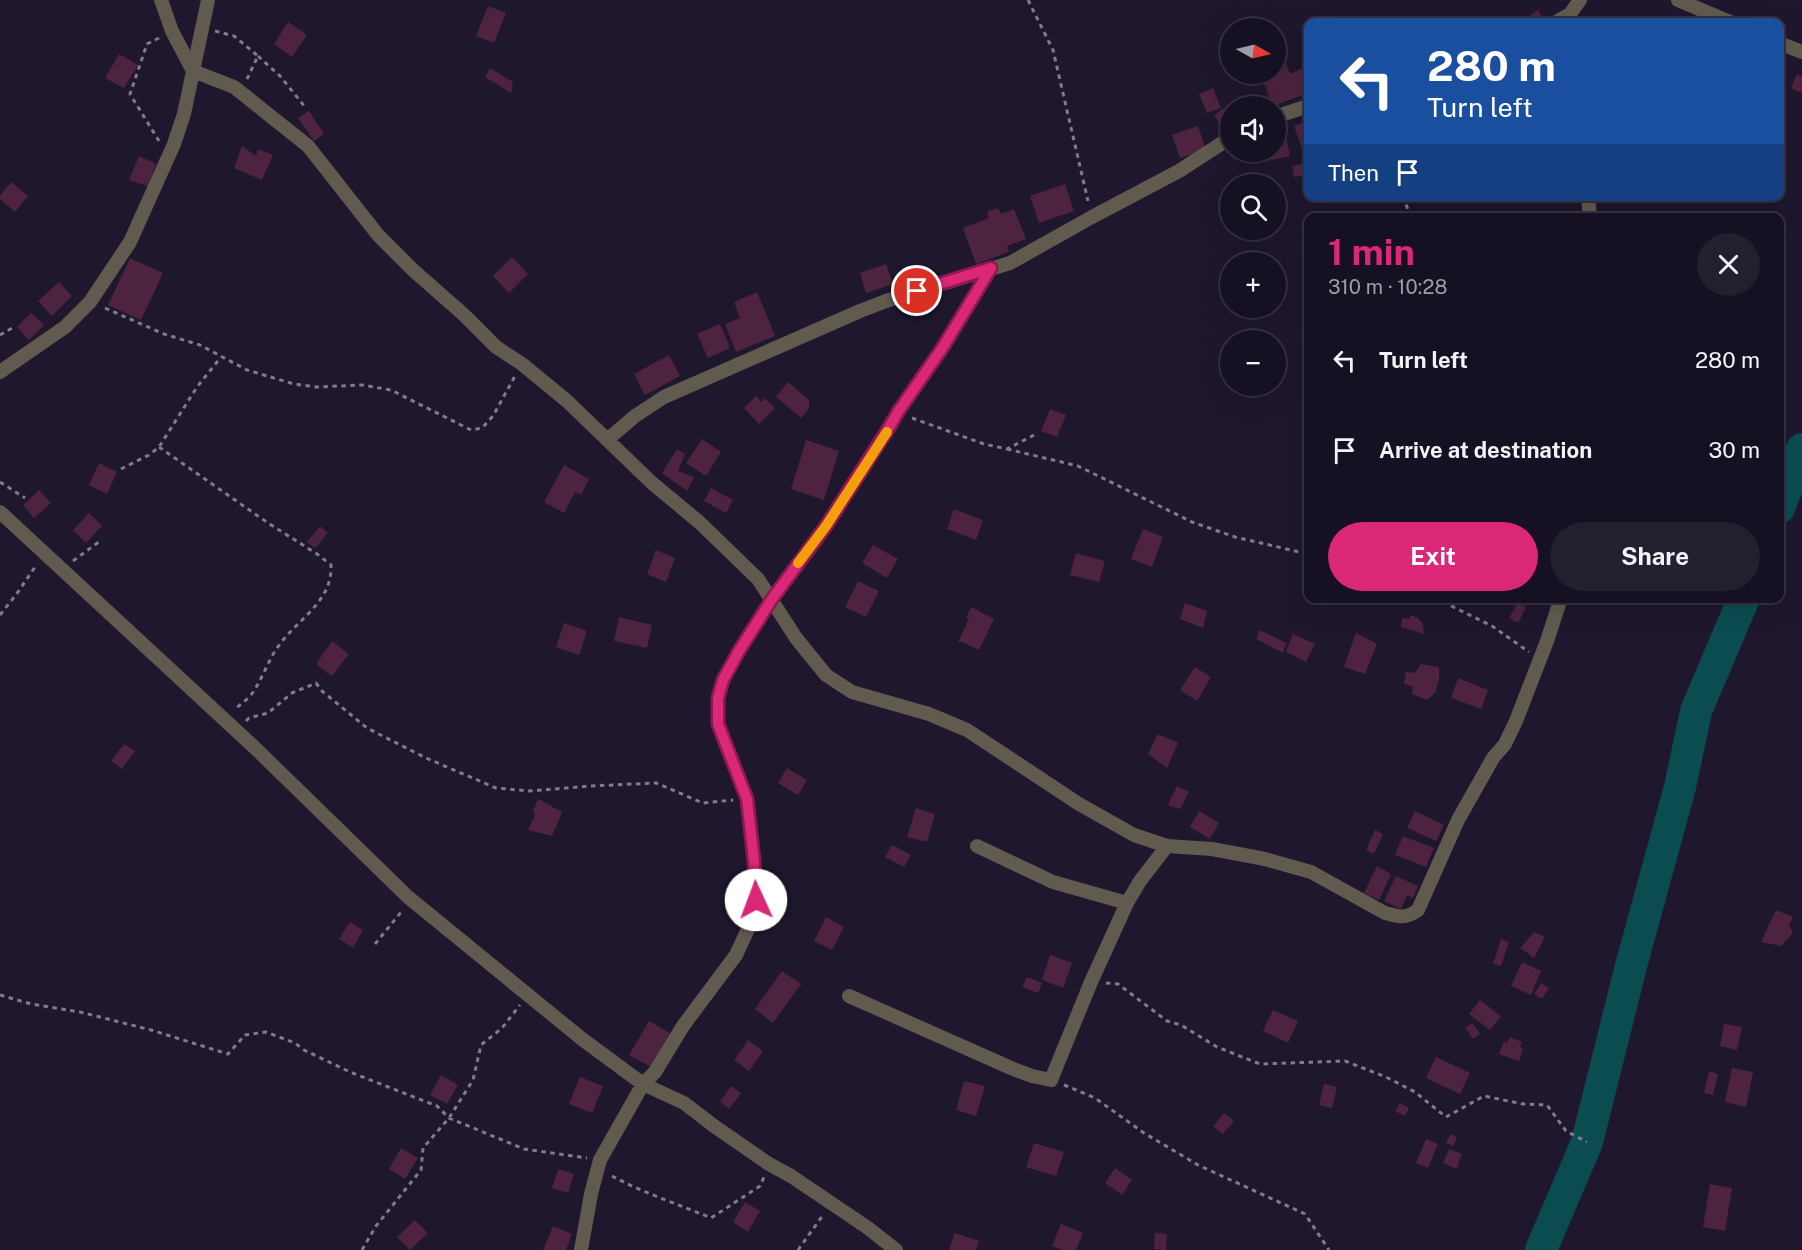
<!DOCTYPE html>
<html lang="en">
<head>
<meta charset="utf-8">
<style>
  body { margin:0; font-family:"Public Sans",sans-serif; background:#231f2f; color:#f1f3f6; height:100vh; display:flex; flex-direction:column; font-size:22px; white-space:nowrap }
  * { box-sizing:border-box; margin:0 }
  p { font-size:20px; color:#9e9da5 }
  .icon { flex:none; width:33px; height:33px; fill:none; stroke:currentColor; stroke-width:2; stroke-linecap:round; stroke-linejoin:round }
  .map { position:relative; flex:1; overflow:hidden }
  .side { position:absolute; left:1304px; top:213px; width:480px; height:390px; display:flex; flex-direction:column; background:#161122; border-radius:12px; box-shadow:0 6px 24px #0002,0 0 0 2px #353140 }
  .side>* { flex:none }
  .hud { position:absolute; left:1304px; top:18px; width:480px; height:183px; border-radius:12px; box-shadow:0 6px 24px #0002,0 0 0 2px #353140; background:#1a4fa0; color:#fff; overflow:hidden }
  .needle { width:39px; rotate:98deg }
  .tools { position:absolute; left:1220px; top:18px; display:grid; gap:12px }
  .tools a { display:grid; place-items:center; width:66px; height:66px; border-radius:50%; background:#161122; box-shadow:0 6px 24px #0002,0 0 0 2px #353140; font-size:30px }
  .pin { position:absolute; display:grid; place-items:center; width:51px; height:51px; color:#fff; margin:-26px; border:3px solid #fff; border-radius:50%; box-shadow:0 2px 6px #0007 }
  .me { position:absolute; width:66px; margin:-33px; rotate:358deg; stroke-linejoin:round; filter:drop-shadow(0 0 4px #0008) }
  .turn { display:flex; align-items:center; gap:21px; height:126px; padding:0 24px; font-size:27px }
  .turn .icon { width:78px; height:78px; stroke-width:2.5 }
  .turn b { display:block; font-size:42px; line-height:51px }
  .then { display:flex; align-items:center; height:57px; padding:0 24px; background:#0003; gap:12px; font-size:22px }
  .round { display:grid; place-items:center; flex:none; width:63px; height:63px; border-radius:32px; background:#231f2f }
  .summary { display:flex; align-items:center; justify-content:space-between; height:102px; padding:0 24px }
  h1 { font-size:36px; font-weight:700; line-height:45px; color:#db2777 }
  .action { display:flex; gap:12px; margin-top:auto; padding:12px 24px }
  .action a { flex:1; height:69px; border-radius:36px; background:#db2777; color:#fff; font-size:24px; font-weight:700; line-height:69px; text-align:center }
  .action a+a { background:#231f2f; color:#f1f3f6 }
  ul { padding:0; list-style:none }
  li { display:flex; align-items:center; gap:18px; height:90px; padding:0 24px }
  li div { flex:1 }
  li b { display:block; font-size:22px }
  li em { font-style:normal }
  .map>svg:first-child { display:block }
</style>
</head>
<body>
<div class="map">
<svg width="1802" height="1250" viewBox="0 0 1802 1250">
  <rect width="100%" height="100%" fill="#1e172e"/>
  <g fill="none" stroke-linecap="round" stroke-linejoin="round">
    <path stroke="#0b4c50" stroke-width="32" d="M1779 508 1802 449
      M1541 1250 1587 1142 1631 966 1680 787 1696 711 1744 598"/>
  </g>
  <path fill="#4e233f" d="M488 6 506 13 494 43 476 36Z
    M1538 10 1544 20 1540 22H1536L1531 15Z
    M288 22 307 35 292 57 274 44Z
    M119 54 138 65 124 88 105 78Z
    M1285 60 1290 74 1305 67 1308 74V93L1273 106 1260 74H1275V64Z
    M490 68 513 82 511 93 485 77Z
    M1797 74 1802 77V93L1791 88Z
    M1213 88 1221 108 1207 113 1199 94Z
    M1242 97 1248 106H1230V129L1225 132 1214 115Z
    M309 111 324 134 314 141 298 118Z
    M1308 121V166L1294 126Z
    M1198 126 1206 150 1180 158 1172 135Z
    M1285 130 1290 156 1272 160 1270 152H1275V132Z
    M242 146 256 156 258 149 273 155 262 180 234 168Z
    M139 156 156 164 148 186 129 180Z
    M1305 163 1307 175 1294 177 1292 166Z
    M11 182 28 196 15 212 0 199V196Z
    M1065 184 1074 211 1039 223 1030 196Z
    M998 208 1001 214 1014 209 1026 239 1007 246 1009 252 976 264 963 228 989 218 987 212Z
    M512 257 528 274 509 293 493 276Z
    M130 258 163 273 141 320 108 305Z
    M886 264 893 284 866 293 860 273Z
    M59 282 72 296 52 316 38 301Z
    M757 292 775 336 736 352 725 324 740 318 734 302Z
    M31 313 44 325 29 340 17 327Z
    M720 324 730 348 708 358 697 334Z
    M669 355 680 376 645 395 634 374Z
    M788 382 809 400V409L801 418 776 397Z
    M756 396 761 402 765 398 775 408 759 424 744 408Z
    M1050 409 1066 415 1057 437 1041 431Z
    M702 439 721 452 706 476 686 463Z
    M806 440 839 451 824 500 791 489Z
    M677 449 685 454 678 471 694 477 687 491 662 473Z
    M99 463 117 472 107 494 89 485Z
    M564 465 589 479 581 495 575 492 564 513 544 502Z
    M711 488 733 500 726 513 704 501Z
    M39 490 51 503 34 518 23 505Z
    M954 509 983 520 976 540 947 529Z
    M89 513 102 526 86 543 73 530Z
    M320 526 328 533 315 548 307 542Z
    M1143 529 1163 537 1152 567 1131 559Z
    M873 545 898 559 887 578 862 563Z
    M656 550 675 558 666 582 647 574Z
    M1076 553 1105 561 1099 582 1070 575Z
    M858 581 879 591 866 617 845 607Z
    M1518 602 1526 607 1518 623 1509 618Z
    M1185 603 1207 611 1203 628 1180 619Z
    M971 607 994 619 979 650 962 642H958L969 619 966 618Z
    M1411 615 1418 618 1423 624 1424 634 1401 627 1402 618 1409 619Z
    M619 617 652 625 647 648 614 641Z
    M564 623 587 631 579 655 556 647Z
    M1260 630 1286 643 1283 653 1256 639Z
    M1356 633 1377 644 1365 674 1344 667Z
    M1293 634 1315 644 1306 662 1286 652Z
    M332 641 349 654 332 676 316 664Z
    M1421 664 1439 667V679L1435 693 1427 700 1412 694 1413 686 1404 684 1406 671 1415 673Z
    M1195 667 1211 677 1197 701 1180 690Z
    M1458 678 1488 690 1481 709 1451 698Z
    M1158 734 1178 743 1167 768 1148 754Z
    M124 744 135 751 122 769 111 761Z
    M787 768 807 780 798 795 778 783Z
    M1177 786 1189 792 1180 809 1168 805Z
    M538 799 562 812 552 836 528 830 535 815 533 811Z
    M916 808 935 814 927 842 907 837Z
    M1199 811 1219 823 1210 839 1190 827Z
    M1415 811 1444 825 1436 841 1407 828Z
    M1375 830 1383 834 1374 854 1366 850Z
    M1403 836 1434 848 1426 867 1395 855Z
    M892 845 911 855 904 867 885 857Z
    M1377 866 1391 874 1379 900 1364 893Z
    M1396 876 1418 886 1413 898 1407 895 1401 909 1384 901Z
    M1776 910 1793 917 1789 925 1793 933 1781 946 1761 942Z
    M826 917 844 927 832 950 814 941Z
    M350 922 363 930 353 948 339 939Z
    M1534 932 1545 937 1534 958 1520 948Z
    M1501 939 1509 942 1501 966 1493 964Z
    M1050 955 1072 963 1063 988 1042 980Z
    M1522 962 1541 971 1531 995 1511 986Z
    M782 971 801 984 773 1023 755 1009Z
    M1027 977 1042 983 1038 993 1022 987Z
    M1541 983 1549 988 1542 999 1534 994Z
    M1480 1000 1501 1016 1490 1030 1469 1014Z
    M1273 1010 1298 1021 1288 1043 1263 1031Z
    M649 1021 670 1033 651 1067 629 1055Z
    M1472 1023 1480 1034 1473 1039 1465 1028Z
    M1724 1024 1742 1027 1737 1050 1720 1046Z
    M1510 1037 1522 1042 1520 1047 1523 1049 1519 1061 1499 1054 1504 1041 1507 1043Z
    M748 1040 763 1051 749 1071 734 1060Z
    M1436 1057 1470 1073 1460 1094 1426 1078Z
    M1732 1068 1753 1072 1746 1107 1725 1102Z
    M1709 1071 1718 1074 1713 1095 1704 1093Z
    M441 1075 458 1085 447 1104 430 1095Z
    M580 1077 603 1086 592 1113 569 1104Z
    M964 1081 985 1086 976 1116 956 1110Z
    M1324 1084 1337 1087 1332 1108 1319 1105Z
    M731 1086 741 1093 729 1109 720 1102Z
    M1400 1103 1409 1108 1405 1116 1395 1111Z
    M1224 1113 1234 1121 1223 1134 1213 1126Z
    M1450 1134 1457 1137 1453 1146 1446 1143Z
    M1426 1139 1438 1144 1428 1168 1416 1163Z
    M1034 1143 1064 1152 1056 1176 1026 1167Z
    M401 1148 418 1158 405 1179 389 1169Z
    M1449 1149 1462 1154 1456 1169 1443 1163Z
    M1115 1168 1132 1180 1122 1195 1105 1183Z
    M558 1169 574 1174 568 1193 552 1188Z
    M1710 1184 1732 1188 1725 1231 1703 1227Z
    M745 1202 760 1211 748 1232 733 1222Z
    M415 1220 428 1233 410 1250 397 1237Z
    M1061 1224 1083 1233 1076 1250H1062L1052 1246Z
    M553 1226 572 1234 566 1250H543Z
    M955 1233 979 1241 976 1250H949Z
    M1155 1233 1167 1234 1166 1250 1154 1249Z"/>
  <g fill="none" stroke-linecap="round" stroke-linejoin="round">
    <path stroke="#817b8f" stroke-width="3" stroke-dasharray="4.5 4.5" stroke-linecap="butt" d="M1028 0 1053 50 1088 201
      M215 31 234 36 258 56 247 79
      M159 38 147 44 130 94 159 141
      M258 56 280 76 305 107
      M1403 196 1411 218
      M105 308 164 334 200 345 247 370 294 384 317 387 362 385 391 390 471 430 482 428 493 416 515 376
      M0 335 14 327
      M912 418 984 444 1007 449 1034 435
      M159 447 268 523 317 554 331 565C333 601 298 619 280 644 269 658 264 675 255 689 251 697 242 703 235 709
      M1007 449 1078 466 1192 522 1235 537 1308 554
      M121 469 149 455 159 447 197 387 221 357
      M0 482 25 498
      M73 561 100 541
      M1435 598 1492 626 1529 652
      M0 615 18 592 37 564
      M246 721 249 718 268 713 292 693 316 683 322 691 367 728 426 758 496 788 530 791 590 786 656 783 703 803 733 800
      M375 944 402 911
      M1106 983 1118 984 1167 1021 1181 1025 1217 1047 1260 1064 1345 1061 1386 1077 1415 1092 1446 1117 1484 1096 1523 1104 1547 1105 1566 1131 1587 1142
      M0 995 31 1004 80 1012 151 1030 228 1054 245 1035 266 1032 295 1043 304 1050 350 1072 437 1106 449 1118 524 1149 587 1158
      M1064 1085 1095 1098 1144 1133 1198 1165 1305 1214 1329 1250
      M612 1176C643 1193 678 1204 711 1218L760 1186 764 1177
      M362 1250 376 1226 421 1170 423 1148 449 1118 473 1080 481 1045 502 1028 520 1005
      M798 1250 823 1215"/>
    <path stroke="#615a4f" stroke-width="14" d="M161 0 172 31 193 71 234 87 308 146 378 235 413 270 463 314 496 347 522 364 567 401 652 483 699 522 758 579 796 638 826 675 852 692 929 714 967 730 1079 804 1134 835 1167 846 1212 849 1265 859 1311 872 1385 913C1399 917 1406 919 1418 910L1458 820 1493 758 1505 744 1516 721 1547 641 1561 598
      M1678 0 1730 22
      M1556 22 1570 14 1580 0
      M1779 43 1802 52
      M1275 117 1308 106
      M1588 196 1590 218
      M0 372 65 327 90 302 130 242 174 144 184 114 208 0
      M607 440 635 416 664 397 860 311 886 301 1010 263 1092 217 1179 171 1230 138
      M0 512 253 746 408 897 582 1039 643 1084 684 1103 714 1126 769 1164 791 1176 868 1228 896 1250
      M977 846 1053 882 1127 903
      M849 996 1011 1068 1032 1076 1051 1080 1091 982 1127 903 1140 881 1167 846
      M581 1250 591 1194 600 1160 643 1084 655 1072 683 1026 736 955 748 929 756 900 754 861 747 799 718 724V698L723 680 739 651 772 599 826 526 890 426 898 412 943 347 991 268"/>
  </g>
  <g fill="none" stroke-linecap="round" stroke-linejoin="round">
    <g stroke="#8e194d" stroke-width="15">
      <path id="route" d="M756 900 754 861 747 799 718 724V698L723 680 739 651 772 599 826 526 890 426 898 412 943 347 991 268 917 291"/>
    </g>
    <use href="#route" stroke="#db2777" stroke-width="10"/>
    <path stroke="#f59e0b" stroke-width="10" d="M798 563 826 526 887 432"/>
  </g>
</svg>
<div class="tools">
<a><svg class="needle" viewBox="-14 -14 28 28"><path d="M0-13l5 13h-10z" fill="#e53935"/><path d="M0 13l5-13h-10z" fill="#9e9da5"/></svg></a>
<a><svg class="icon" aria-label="sound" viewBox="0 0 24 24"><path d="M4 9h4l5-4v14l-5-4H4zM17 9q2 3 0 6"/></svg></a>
<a><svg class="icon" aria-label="search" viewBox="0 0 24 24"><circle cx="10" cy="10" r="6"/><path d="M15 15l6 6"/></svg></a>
<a>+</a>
<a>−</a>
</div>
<div class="pin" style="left:917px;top:291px;background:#d93025"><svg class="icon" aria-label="arrive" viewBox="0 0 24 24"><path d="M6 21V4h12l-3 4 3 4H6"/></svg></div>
<svg class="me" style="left:756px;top:900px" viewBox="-20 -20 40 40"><circle r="19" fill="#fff"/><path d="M0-13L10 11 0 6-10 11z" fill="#db2777"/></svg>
<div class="hud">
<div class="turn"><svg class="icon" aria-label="left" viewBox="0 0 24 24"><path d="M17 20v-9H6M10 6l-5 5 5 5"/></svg><div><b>280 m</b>Turn left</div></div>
<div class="then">Then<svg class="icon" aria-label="arrive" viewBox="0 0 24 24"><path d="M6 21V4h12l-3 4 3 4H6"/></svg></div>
</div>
<section class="side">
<div class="summary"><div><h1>1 min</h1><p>310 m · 10:28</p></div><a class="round"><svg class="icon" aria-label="close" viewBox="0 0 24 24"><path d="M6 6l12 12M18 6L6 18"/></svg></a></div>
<ul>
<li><svg class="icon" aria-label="left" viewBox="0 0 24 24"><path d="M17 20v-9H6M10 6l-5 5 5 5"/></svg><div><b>Turn left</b></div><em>280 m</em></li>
<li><svg class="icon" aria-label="arrive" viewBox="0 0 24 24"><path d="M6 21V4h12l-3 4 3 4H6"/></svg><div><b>Arrive at destination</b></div><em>30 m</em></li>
</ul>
<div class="action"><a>Exit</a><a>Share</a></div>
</section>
</div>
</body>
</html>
